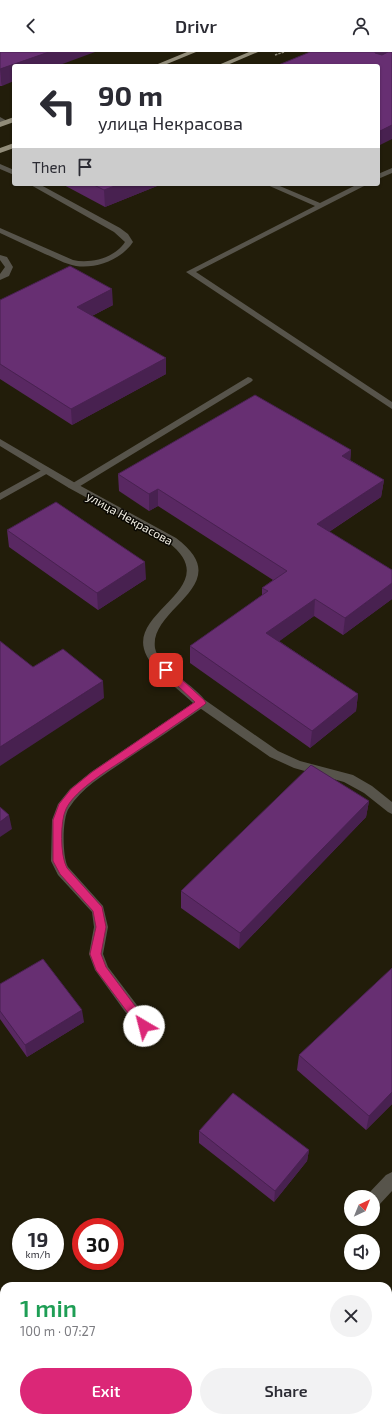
<!DOCTYPE html>
<html lang="en">
<head>
<meta charset="utf-8">
<style>
  body { margin:0; font-family:"Exo 2",sans-serif; background:#f2f2f3; color:#2b2b33; height:100vh; display:flex; flex-direction:column; font-size:15px; white-space:nowrap }
  * { box-sizing:border-box; margin:0 }
  p { font-size:13px; color:#7c7c81 }
  .icon { flex:none; width:22px; height:22px; fill:none; stroke:currentColor; stroke-width:2; stroke-linecap:round; stroke-linejoin:round }
  .map { position:relative; flex:1; overflow:hidden }
  .panel { position:absolute; left:0px; top:1230px; width:392px; height:140px; display:flex; flex-direction:column; background:#fff; border-radius:12px 12px 0 0; box-shadow:0 1px 3px #0004 }
  .panel>* { flex:none }
  .guide { position:absolute; left:12px; top:12px; width:368px; height:122px; border-radius:4px; box-shadow:0 1px 3px #0004; background:#fff; color:#2b2b33; overflow:hidden }
  .needle { width:26px; rotate:43deg }
  .fabs { position:absolute; left:344px; top:1138px; display:grid; gap:8px }
  .fabs a { display:grid; place-items:center; width:36px; height:36px; border-radius:50%; background:#fff; box-shadow:0 1px 3px #0004; font-size:20px }
  .speed { position:absolute; left:12px; top:1166px; display:flex; gap:8px; font-size:20px; font-weight:700; text-align:center }
  .speed>* { display:grid; place-content:center; width:52px; height:52px; border-radius:50%; background:#fff; box-shadow:0 1px 3px #0004; line-height:1 }
  .speed small { font-size:10px; font-weight:400 }
  .speed .limit { border:6px solid #d22; background:#fff; color:#111 }
  .pin { position:absolute; display:grid; place-items:center; width:34px; height:34px; color:#fff; margin:-17px; border-radius:8px; box-shadow:0 2px 6px #0006 }
  .me { position:absolute; width:44px; margin:-22px; rotate:323deg; stroke-linejoin:round; filter:drop-shadow(0 0 3px #0008) }
  .turn { display:flex; align-items:center; gap:14px; height:84px; padding:0 20px; font-size:18px }
  .turn .icon { width:52px; height:52px; stroke-width:2.5 }
  .turn b { display:block; font-size:28px; line-height:34px }
  .then { display:flex; align-items:center; height:38px; padding:0 20px; background:#0003; gap:8px; font-size:15px }
  .round { display:grid; place-items:center; flex:none; width:42px; height:42px; border-radius:21px; background:#f2f2f3 }
  .overview { display:flex; align-items:center; justify-content:space-between; height:68px; padding:0 20px }
  h1 { font-size:24px; font-weight:600; line-height:30px; color:#1e9e55 }
  .cta { display:flex; gap:8px; margin-top:auto; padding:8px 20px }
  .cta a { flex:1; height:46px; border-radius:24px; background:#db2777; color:#fff; font-size:16px; font-weight:600; line-height:46px; text-align:center }
  .cta a+a { background:#f2f2f3; color:#2b2b33 }
  header { display:flex; justify-content:space-between; align-items:center; height:52px; padding:0 20px; background:#fff; font-size:18px; font-weight:600 }
  .map>svg:first-child { display:block }
</style>
</head>
<body>
<header><svg class="icon" aria-label="back" viewBox="0 0 24 24"><path d="M15 5l-7 7 7 7"/></svg>Drivr<svg class="icon" aria-label="person" viewBox="0 0 24 24"><circle cx="12" cy="8" r="4"/><path d="M4 21q1-7 8-7t8 7"/></svg></header>
<div class="map">
<svg width="392" height="1370" viewBox="0 0 392 1370">
  <rect width="100%" height="100%" fill="#221d0a"/>
  <g fill="none" stroke-linecap="round" stroke-linejoin="round">
    <path stroke="#8a8676" stroke-width="1.5" stroke-dasharray="2.5 1" stroke-linecap="butt" d="M275 3 284 0"/>
    <path fill="#57544b" fill-rule="evenodd" d="M0 65 9 70 6 72 0 70Z
      M0 112 14 118V123L0 117Z
      M392 116V121L378 127V122Z
      M29 132H39L120 176 128 182 133 190C122 207 97 217 76 214 65 212 55 206 45 202 30 195 15 188 0 181V176L73 208C90 212 115 206 125 190L114 180Z
      M265 132H275L320 151 358 132H368L196 220 392 350V357L186 220 315 154Z
      M0 203 7 205 13 215 9 224 0 228V222L5 215 0 208Z
      M248 325 251 326 253 328 251 330 77 436H69L68 434Z
      M47 415 52 418 50 420 0 448V441Z
      M201 647 205 648 278 699 300 709 353 723 372 734 392 750V762L388 760 364 741 344 730 294 716 270 705 197 654 195 651 197 648Z
      M392 1120V1139L379 1153 373 1156V1145H366L367 1143 386 1123Z"/>
    <path fill="#57544b" fill-rule="evenodd" d="M0 387 77 432 176 486C239 533 149 555 155 596 158 615 197 634 207 651L205 654C179 672 153 690 127 707 107 721 82 735 69 756 62 766 62 804 68 815L103 854 108 875 103 902 108 915 149 969 151 974 149 979 144 980 139 979 95 918 89 902 94 875 92 860 58 823 51 809 52 768 58 752 70 737 91 720 193 651C179 637 149 617 144 597 133 557 225 534 168 490L69 436 0 394Z"/>
    <path fill="#918c79" fill-rule="evenodd" d="M187 0H196L162 14H153Z
      M249 0H258L225 14H216Z
      M14 65V70L0 75V70Z
      M14 91V96L0 101V96Z"/>
  </g>
  <path fill="#592862" d="M0 0 2 34H0Z
    M62 132H162L105 155Z
    M0 248 113 253 92 264 166 322 72 373 0 327Z
    M351 398 350 408 384 428 381 445 329 480 392 518V547L343 583 314 564 279 589 358 642 356 659 310 696 190 611V594L262 544V536L273 528 158 454 149 459 119 439 118 422Z
    M7 478 146 527 98 558 9 495Z
    M369 749 366 765 239 897 181 856V839Z
    M0 932 84 970 27 1005 0 967Z
    M299 1003 392 1052 366 1078 297 1018Z
    M199 1079 309 1098 307 1109 274 1150 199 1091Z"/>
  <path fill="#482150" d="M49 0H95L57 14H14V29L2 34 0 17Z
    M375 0H392L374 13Z
    M392 73V87L378 94V80Z
    M120 132H162L105 155 104 138Z
    M112 237 113 253 78 271 77 255Z
    M166 306V322L72 373 71 357Z
    M351 398 350 415 342 404Z
    M384 428 381 445 315 489 317 472Z
    M158 437V454L149 459V442Z
    M145 510 146 527 98 558 97 541Z
    M392 531V547L343 583 345 566Z
    M315 547 314 564 266 599V581Z
    M103 629 104 646 0 714V695Z
    M358 642 356 659 310 696 312 679Z
    M369 749 366 765 239 897 240 881Z
    M9 763 12 777 0 785V770Z
    M82 958 84 970 27 1005 25 993Z
    M392 1040V1052L366 1078 369 1064Z
    M309 1098 307 1109 274 1150 275 1139Z
    M4 1362V1366H10L11 1370H0V1364Z"/>
  <path fill="#672f72" stroke="#482150" d="M0 0H49L0 17Z
    M310 0H375V1L382 3 388 0H392V73L378 80V14H276Z
    M92 132H120L104 138Z
    M70 214 112 237 77 255 166 306 71 357 0 312V248Z
    M255 343 351 398 342 404 384 428 317 472 392 518V531L345 566 315 547 266 581 358 642 312 679 190 594 268 539 262 536 287 519 158 437 149 442 118 422Z
    M56 450 145 510 97 541 7 478Z
    M0 589 33 615 63 597 103 629 0 695Z
    M311 713 369 749 240 881 181 839Z
    M0 755 9 763 0 770Z
    M43 907 82 958 25 993 0 959V932Z
    M392 916V1040L369 1064 299 1003Z
    M233 1041 309 1098 275 1139 199 1079Z
    M4 1266V1362L0 1364V1268Z
    M10 1366H113L114 1370H12Z"/>
  <path fill="#db2777" stroke="#8e194d" d="M166 615 169 616 204 648 206 651 204 653C180 670 156 686 131 703 113 715 75 737 66 757 60 769 60 804 67 816L102 855 106 875 101 902 106 915 147 970 149 974 147 977 144 979 140 977 96 918 90 902 96 875 93 859 60 822 53 809V768L59 752 71 737 92 720 195 650 163 620 161 618 163 616Z"/>
  <g text-anchor="middle" dominant-baseline="central" stroke-width="3" stroke-linejoin="round" paint-order="stroke">
    <g font-size="12" fill="#f2efe3" stroke="#090702">
      <text transform="translate(130 466) rotate(29)">улица Некрасова</text>
    </g>
  </g>
</svg>
<div class="fabs">
<a><svg class="needle" viewBox="-14 -14 28 28"><path d="M0-13l5 13h-10z" fill="#e53935"/><path d="M0 13l5-13h-10z" fill="#7c7c81"/></svg></a>
<a><svg class="icon" aria-label="sound" viewBox="0 0 24 24"><path d="M4 9h4l5-4v14l-5-4H4zM17 9q2 3 0 6"/></svg></a>
</div>
<div class="speed"><div>19<small>km/h</small></div><div class="limit">30</div></div>
<div class="pin" style="left:166px;top:618px;background:#d93025"><svg class="icon" aria-label="arrive" viewBox="0 0 24 24"><path d="M6 21V4h12l-3 4 3 4H6"/></svg></div>
<svg class="me" style="left:144px;top:974px" viewBox="-20 -20 40 40"><circle r="19" fill="#fff"/><path d="M0-13L10 11 0 6-10 11z" fill="#db2777"/></svg>
<div class="guide">
<div class="turn"><svg class="icon" aria-label="left" viewBox="0 0 24 24"><path d="M17 20v-9H6M10 6l-5 5 5 5"/></svg><div><b>90 m</b>улица Некрасова</div></div>
<div class="then">Then<svg class="icon" aria-label="arrive" viewBox="0 0 24 24"><path d="M6 21V4h12l-3 4 3 4H6"/></svg></div>
</div>
<section class="panel">
<div class="overview"><div><h1>1 min</h1><p>100 m · 07:27</p></div><a class="round"><svg class="icon" aria-label="close" viewBox="0 0 24 24"><path d="M6 6l12 12M18 6L6 18"/></svg></a></div>
<div class="cta"><a>Exit</a><a>Share</a></div>
</section>
</div>
</body>
</html>
